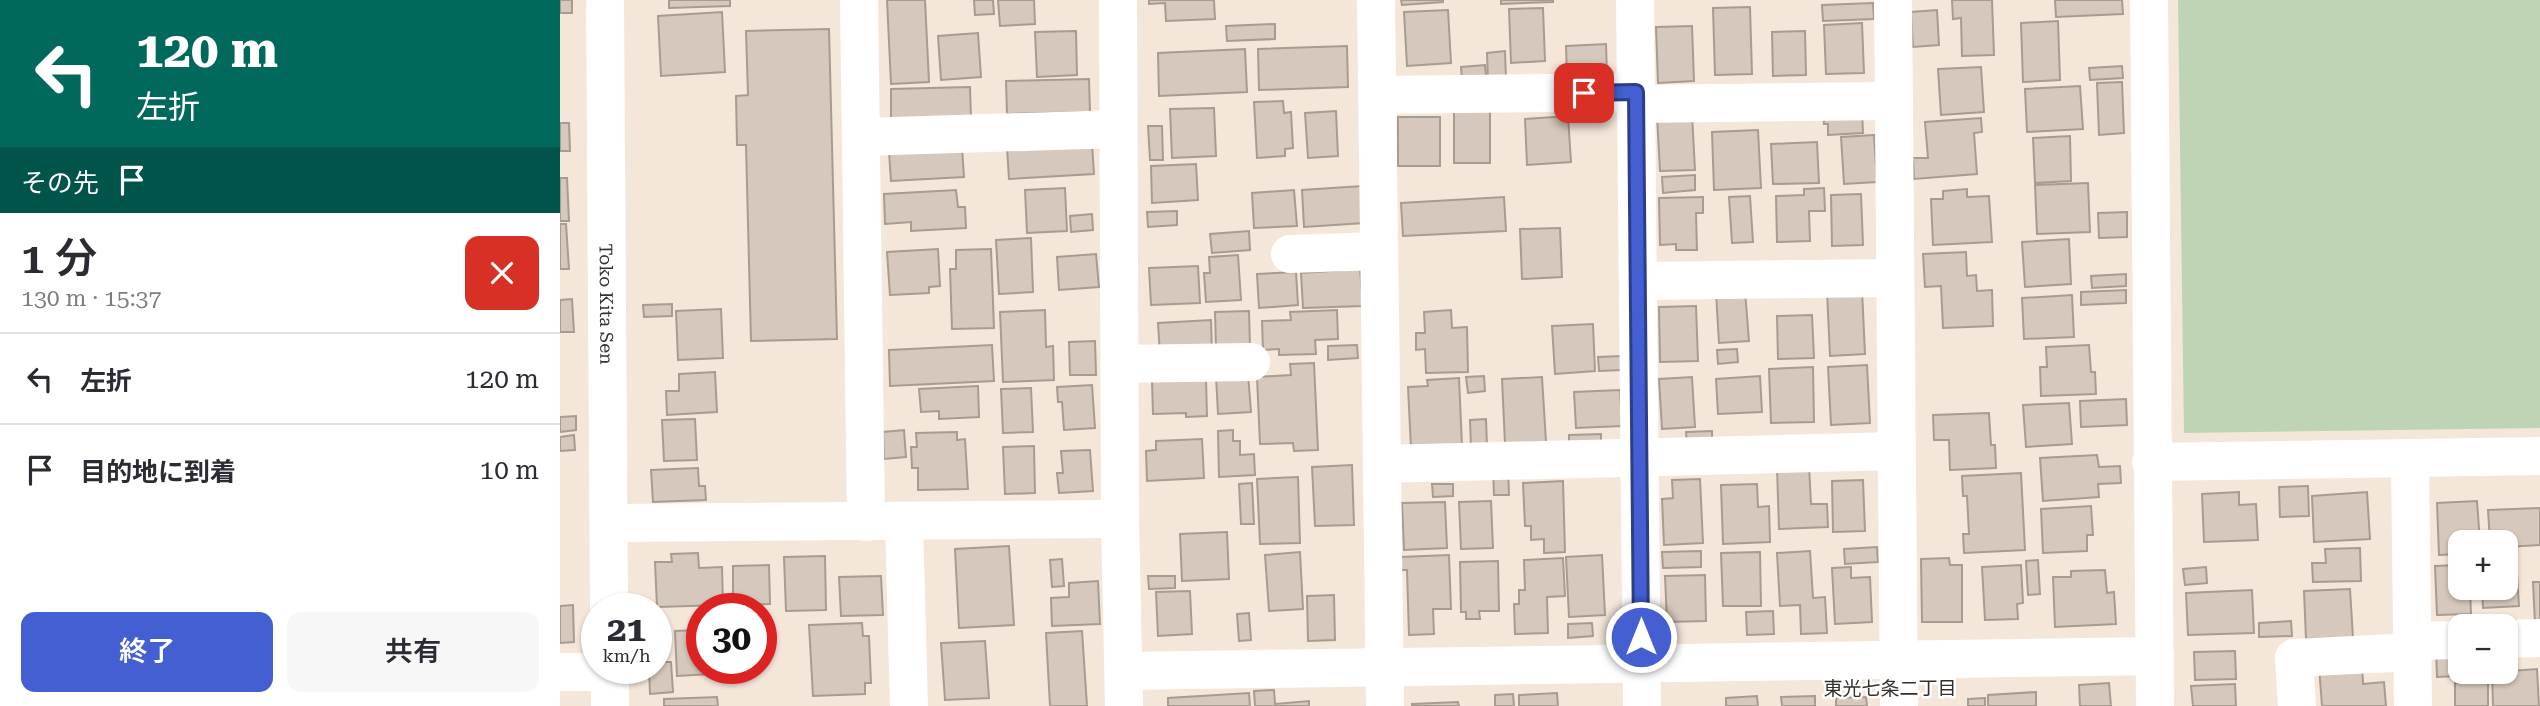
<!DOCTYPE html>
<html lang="ja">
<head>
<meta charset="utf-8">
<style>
  body { margin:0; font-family:"Roboto Serif","Noto Sans JP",serif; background:#f7f7f7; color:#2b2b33; height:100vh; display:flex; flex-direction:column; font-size:26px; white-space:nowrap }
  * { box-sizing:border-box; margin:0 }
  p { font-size:23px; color:#7c7c81 }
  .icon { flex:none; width:38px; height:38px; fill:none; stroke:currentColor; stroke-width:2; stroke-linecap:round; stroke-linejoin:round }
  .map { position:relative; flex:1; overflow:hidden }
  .details { display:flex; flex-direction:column; background:#fff; width:560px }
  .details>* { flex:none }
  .hud { background:#00695c; color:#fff; overflow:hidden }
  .controls { position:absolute; left:1888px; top:530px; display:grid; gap:14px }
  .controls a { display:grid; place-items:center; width:70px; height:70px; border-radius:14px; background:#fff; box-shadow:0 2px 5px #0004; font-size:35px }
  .speed { position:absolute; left:21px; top:593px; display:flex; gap:14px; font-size:35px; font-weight:700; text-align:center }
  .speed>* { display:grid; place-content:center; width:91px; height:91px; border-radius:50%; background:#fff; box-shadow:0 2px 5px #0004; line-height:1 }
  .speed small { font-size:18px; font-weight:400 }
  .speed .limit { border:10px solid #d22; background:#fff; color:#111 }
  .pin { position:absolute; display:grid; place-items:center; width:60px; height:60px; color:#fff; margin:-30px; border-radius:14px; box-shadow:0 4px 10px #0006 }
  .me { position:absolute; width:77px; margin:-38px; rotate:0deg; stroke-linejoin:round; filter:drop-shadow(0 0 5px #0008) }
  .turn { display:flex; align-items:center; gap:24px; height:147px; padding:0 21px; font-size:32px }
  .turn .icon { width:91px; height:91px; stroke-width:2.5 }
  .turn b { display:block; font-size:49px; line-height:60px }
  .then { display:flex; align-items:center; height:66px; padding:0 21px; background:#0003; gap:14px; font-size:26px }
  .round { display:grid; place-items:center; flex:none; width:74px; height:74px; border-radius:14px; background:#f7f7f7 }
  .head { display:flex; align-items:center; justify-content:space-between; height:119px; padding:0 21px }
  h1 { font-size:42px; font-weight:600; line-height:52px }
  .cta { display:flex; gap:14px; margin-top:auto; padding:14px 21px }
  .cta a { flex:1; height:80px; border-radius:14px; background:#435fd2; color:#fff; font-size:28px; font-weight:600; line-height:80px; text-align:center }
  .cta a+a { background:#f7f7f7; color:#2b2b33 }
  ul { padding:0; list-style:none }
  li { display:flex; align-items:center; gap:21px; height:91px; padding:0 21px; border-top:2px solid #e1e1e2 }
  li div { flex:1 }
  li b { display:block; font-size:26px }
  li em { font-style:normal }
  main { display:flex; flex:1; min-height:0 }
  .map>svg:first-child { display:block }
</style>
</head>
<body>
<main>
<section class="details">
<div class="hud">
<div class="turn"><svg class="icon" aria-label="left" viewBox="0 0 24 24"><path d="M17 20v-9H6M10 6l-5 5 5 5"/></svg><div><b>120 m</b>左折</div></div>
<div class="then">その先<svg class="icon" aria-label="arrive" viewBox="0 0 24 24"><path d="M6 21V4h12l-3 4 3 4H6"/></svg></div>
</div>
<div class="head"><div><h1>1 分</h1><p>130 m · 15:37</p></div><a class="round" style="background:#d93025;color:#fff"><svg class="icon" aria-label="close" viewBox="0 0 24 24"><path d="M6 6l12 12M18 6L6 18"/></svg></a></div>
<ul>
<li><svg class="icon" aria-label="left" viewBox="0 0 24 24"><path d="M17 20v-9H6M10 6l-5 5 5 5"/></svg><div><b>左折</b></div><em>120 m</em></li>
<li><svg class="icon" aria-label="arrive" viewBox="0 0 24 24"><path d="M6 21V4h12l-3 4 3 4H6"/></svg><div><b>目的地に到着</b></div><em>10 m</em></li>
</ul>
<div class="cta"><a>終了</a><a>共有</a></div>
</section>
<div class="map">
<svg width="1980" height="706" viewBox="0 0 1980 706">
  <rect width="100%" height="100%" fill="#f5e6da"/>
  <path fill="#bed4b5" d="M1618 0H1980V428L1624 433Z"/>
  <path fill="#d6c8bc" stroke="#a89b8f" stroke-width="2" d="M0 0H12V13H0Z
    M109 0H170V6L109 8Z
    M327 0H365L369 82 331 84Z
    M414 0H433L434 14 415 15Z
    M438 0H474L475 24 440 26Z
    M589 0H654L655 19 606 21 605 3 589 4Z
    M841 0H883V2L842 5Z
    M941 0H993V2L941 4Z
    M1392 0H1432L1434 55 1402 56 1401 18 1393 19Z
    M1495 0H1562L1563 14 1496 17Z
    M1313 3 1314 19 1263 21 1262 5Z
    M1190 7 1192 74 1155 75 1153 8Z
    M983 8 985 61 951 63 949 9Z
    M888 10 891 63 847 66 844 12Z
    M1377 10 1379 45 1353 47 1351 12Z
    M162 12 165 72 101 76 98 16Z
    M1498 21 1500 80 1463 82 1461 23Z
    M1302 23 1304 73 1266 74 1264 25Z
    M715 24V39L667 41 666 26Z
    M1132 26 1134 81 1098 83 1096 27Z
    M269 29 277 339 191 341 186 145H177L176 96 188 95 186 31Z
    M516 31 517 75 477 77 475 32Z
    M1245 31 1246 75 1213 76 1212 32Z
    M418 33 421 77 381 80 378 36Z
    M1046 44 1047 76 1007 77 1006 46Z
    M787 46 788 87 699 90 698 49Z
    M685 49 687 92 599 96 598 53Z
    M945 51 946 80 928 81 927 53Z
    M925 65 926 78 902 80 901 67Z
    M1562 66 1563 78 1530 80 1529 68Z
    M1421 67 1424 112 1381 115 1378 69Z
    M529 79 530 112 447 114 446 81Z
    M1562 82 1564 133 1539 135 1537 83Z
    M1520 86 1523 129 1467 132 1465 89Z
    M410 87 411 118 331 120V89Z
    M723 101 724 113 731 112 733 148 725 149V156L697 158 694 102Z
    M654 108 656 156 612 158 610 109Z
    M894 109 930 110V163H894Z
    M1302 109 1303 133 1268 135V124H1264L1263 111Z
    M776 111 778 156 748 158 745 113Z
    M1132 114 1135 170 1100 171 1097 116Z
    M1008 116 1011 162 967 165 965 119Z
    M838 117H880V166H838Z
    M1421 118 1422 132 1414 133 1417 174 1354 179 1353 158H1368L1365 122Z
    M0 123H9L10 151H0Z
    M588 126H602L603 160H590Z
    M1198 130 1201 188 1154 190 1152 132Z
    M1314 135 1317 182 1284 184 1281 137Z
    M1510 136 1511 181 1475 183 1473 138Z
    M1257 142 1259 183 1213 184 1211 144Z
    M532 144 534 174 449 179 447 148Z
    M402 148 404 177 331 181 329 152Z
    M636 164 638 200 592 203 591 166Z
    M1135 175V190L1103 193 1102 177Z
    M0 178H7L9 221H0Z
    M1528 183 1530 232 1477 234 1475 185Z
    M802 186 804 223 744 227 742 190Z
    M505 188 507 231 467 233 465 190Z
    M1264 188 1265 211H1249L1250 241 1217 242 1216 196 1244 195V189Z
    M1407 189V197L1429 196 1432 242 1373 245 1371 199H1383V191Z
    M396 190 398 207H405L406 228 351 231V222L325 224 324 194Z
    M734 190 737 226 694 228 692 193Z
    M1301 194 1303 245 1272 246 1271 195Z
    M1190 196 1193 242 1172 243 1169 197Z
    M944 197 946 231 843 236 841 203Z
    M1143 197V213H1136L1137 250H1116V244L1100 245 1099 198Z
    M617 211V225L588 227 587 212Z
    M1567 212V237L1539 238 1538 213Z
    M532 214 533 230 511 232 510 216Z
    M0 224H6L9 269H0Z
    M1000 228 1002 277 962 279 960 229Z
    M689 231 690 250 652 253 650 234Z
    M471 238 473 292 439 294 436 240Z
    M1509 239 1511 284 1465 287 1462 242Z
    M378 249 380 286 369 287V293L330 295 327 252Z
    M431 249 434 328 392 329 390 269H396V250Z
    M1406 252 1407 276 1416 275 1417 291 1432 290 1433 326 1383 328 1381 286 1365 287 1363 254Z
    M536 254 539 287 499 290 497 257Z
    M678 255 681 300 646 302 644 273H650L649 257Z
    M638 266 640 303 591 305 589 268Z
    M800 269 803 306 743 308 741 273Z
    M736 272 738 305 699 308 697 274Z
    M1566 274V286L1532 288 1531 276Z
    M1302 290 1305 354 1270 356 1267 292Z
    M1566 290V303L1521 305V292Z
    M1185 291 1189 341 1159 343 1156 293Z
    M1512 295 1514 337 1464 339 1462 298Z
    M12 299 14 332H0V300Z
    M112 304V316L84 317 83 305Z
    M1136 306 1138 361 1100 362 1099 307Z
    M161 309 163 358 118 360 116 311Z
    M485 310 486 347 493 346 494 380 443 382 440 312Z
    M777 310 778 339 755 340 756 354 719 355V349L703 350 702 321 731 320 730 312Z
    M891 310 892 328 907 327 908 372 866 373 865 349 856 350V333H865L864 312Z
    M689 311 690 347 656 349 655 312Z
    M1252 315 1254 358 1218 359 1217 316Z
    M651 320 652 352 600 355 598 323Z
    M1033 324 1035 371 995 374 992 326Z
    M535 341 536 375H510L509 342Z
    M432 345 434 381 330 386 329 350Z
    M797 345 798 358 768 360V346Z
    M1529 345 1531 372H1535L1536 394 1481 396 1480 367H1487L1486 347Z
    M1177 349 1178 362 1158 364 1157 350Z
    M1061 356 1062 370 1039 371 1038 357Z
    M754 363 758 450 734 451 733 443 700 444 697 377 731 375 730 364Z
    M1307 365 1310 423 1271 425 1268 367Z
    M1253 367 1254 422 1211 423 1209 369Z
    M155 372 157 412 107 415 106 391H119V374Z
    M688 374 691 412 658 414 656 376Z
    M924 376 925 391 908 393 906 377Z
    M1200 376 1202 412 1158 414 1156 379Z
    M982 377 986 442 945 444 942 379Z
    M1132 377 1135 427 1102 429 1099 379Z
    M899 378 902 446 851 448 848 387 868 386 867 380Z
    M646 379 647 416 626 417V413L593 414 592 381Z
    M532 385 535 428 504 430 502 402H498L497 387Z
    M418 386 419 417 379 419V411L361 412 359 389Z
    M471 388 473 432 443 433 441 389Z
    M1060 390 1062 426 1016 428 1014 392Z
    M1566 399 1567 425 1521 427 1520 401Z
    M1509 403 1512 444 1466 447 1463 405Z
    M1429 413 1431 445H1435L1436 468 1390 470 1389 440H1374L1373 415Z
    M16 416V430L0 432V417Z
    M135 419 137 460 104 461 102 420Z
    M926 419 927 446 911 447 910 420Z
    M344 430 346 457 324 459 323 432Z
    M673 430V441H680V455L694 454 695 475 659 477 658 431Z
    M1152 431V446H1127L1126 432Z
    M397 432V440L405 439 408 489 358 490V468H352L351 447H357L356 433Z
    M1041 434V447L1009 449V435Z
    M14 435 15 450 0 451V437Z
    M642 439 644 478 587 481 586 451 596 450V441Z
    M474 446 475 493 445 494 443 447Z
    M530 450 533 491 499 493 497 473H503L501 451Z
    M1537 455 1539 467 1560 466 1561 483 1538 484 1539 497 1483 501 1480 458Z
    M792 465 794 525 755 526 752 467Z
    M1249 466 1251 504H1267L1268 527 1219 529 1217 468Z
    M138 468 139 486H145L146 500 93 502 91 470Z
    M933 468H948L949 495H934Z
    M1461 473 1465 550 1404 553 1403 534H1409L1407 496H1403L1402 476Z
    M738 477 740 543 700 544 697 479Z
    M1140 479 1143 543 1104 545 1102 499 1113 498 1112 480Z
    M1303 480 1305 531 1273 532 1272 481Z
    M1003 481 1005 552 984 553V539L971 540V526H965L963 483Z
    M692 483 694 524H681L679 484Z
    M872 484H893V496L873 497Z
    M1197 484 1198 507 1209 506 1210 542 1163 544 1161 485Z
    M1748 486 1749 516 1720 517 1719 487Z
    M1679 492V505L1696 504 1698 540 1644 542 1642 494Z
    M1807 492 1810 539 1754 542 1752 496Z
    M931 501 933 548 901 549 899 502Z
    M1917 501 1920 542H1900V554L1879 555 1877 503Z
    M885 502 887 548 844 550 842 503Z
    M1531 506 1533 535H1527V551L1483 553 1481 509Z
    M1980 508V545L1946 547V542H1930L1928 510Z
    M667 532 669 579 622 581 620 534Z
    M449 546 454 625 399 628 395 549Z
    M1317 547 1318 562 1285 564 1284 549Z
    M1800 548 1801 581 1753 582 1752 563H1766L1765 549Z
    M1141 551V567L1103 568 1102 552Z
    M1250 551 1253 598 1265 597 1267 633 1241 634 1240 605 1220 606 1217 553Z
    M740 552 743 609 709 611 705 555Z
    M1200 552 1201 606H1163L1161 553Z
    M138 553 139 568 162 567 163 605 97 607 95 562H112L111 554Z
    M889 555 891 609H873L874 634 849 635 847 570H841L840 557Z
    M1042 555 1045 615 1009 617 1006 557Z
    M265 556 266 610 226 611 224 557Z
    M1003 558 1005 596 987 597 988 633 955 634 954 604H959V590H965L964 560Z
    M1389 558 1390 565H1402V622H1362L1361 559Z
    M502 559 504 586 492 587 490 560Z
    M1956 559 1959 606 1923 608 1922 588H1946V560Z
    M1478 560 1480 594 1468 595 1466 561Z
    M938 561 939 611H919L920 619H906V612H901L900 562Z
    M209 565 210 604 173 605V566Z
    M1461 565 1463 603 1457 604 1458 619 1425 620 1422 567Z
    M1900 565V588H1910L1911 614 1877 615 1875 566Z
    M1291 567V578L1310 577 1312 622 1275 624 1272 568Z
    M1646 567 1647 583 1625 585 1623 569Z
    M1545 570 1547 593 1554 592 1556 624 1495 627 1493 577H1511V571Z
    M1145 575 1146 621 1107 622 1105 576Z
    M321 576 323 615 281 616 279 577Z
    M588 576H615V588L589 589Z
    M538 581 540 624 492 626 491 598 509 597V583Z
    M1973 582H1980V624H1975Z
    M1790 589 1793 638 1746 639 1744 591Z
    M1692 590 1694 633 1628 635 1626 593Z
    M630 591 632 634 598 636 596 592Z
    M774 595 775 640 748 641 747 596Z
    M13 605 14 642 0 643V606Z
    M1213 611 1214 634 1187 635 1186 612Z
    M689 613 691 640 679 641 677 614Z
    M1731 621 1732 636 1699 637V623Z
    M302 623 303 636H309L311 683H305V694L253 696 249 625Z
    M1032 623 1033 636 1008 638V624Z
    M137 630V637H142V668H169V673L117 676 115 631Z
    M522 631 527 706H490L486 633Z
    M425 641 429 698 385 700 381 643Z
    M1950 647 1951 671 1977 669 1979 706H1933L1932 672H1946V648Z
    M1900 648V672H1919V675L1877 677 1876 649Z
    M1675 651 1676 679 1635 680 1634 652Z
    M96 662H111L113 692 90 694 89 668H96Z
    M1802 663 1803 684 1824 682 1826 706H1762L1759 666Z
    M1549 683 1551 706H1520L1519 685Z
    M1895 683H1928V706H1895Z
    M1675 684 1676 706H1633L1631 686Z
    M714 690 715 704 749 701V706H695L694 691Z
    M1476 692V706H1428V695Z
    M689 693 690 706H608V698Z
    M997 693 998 706H959V695Z
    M953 694 954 706H935V695Z
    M1197 696 1198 706H1166V698Z
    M1255 696V706H1222L1221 697Z
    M157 697 158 706H104V699Z
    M1306 697 1307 706H1276V698Z
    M1425 698V706H1408V699Z
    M898 702 899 706H852V704Z"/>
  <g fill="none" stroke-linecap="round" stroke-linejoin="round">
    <g stroke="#fff" stroke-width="38">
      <path id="s1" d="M45 0 49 609"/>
      <path d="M299 0 306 522"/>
      <path d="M558 0 560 519 564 706"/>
      <path d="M816 0 825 706"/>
      <path d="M1075 0 1082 706"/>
      <path d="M1333 0 1339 706"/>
      <path d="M1589 0 1595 706"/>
      <path d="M817 95 1076 92"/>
      <path d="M1076 104 1334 101"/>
      <path d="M301 137 558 129"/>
      <path d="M730 254 819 251"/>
      <path d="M1078 281 1335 278"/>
      <path d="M560 364 691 362"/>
      <path d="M1850 460 1853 706"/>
      <path d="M1591 462 1980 456"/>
      <path d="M822 464 1337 451"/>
      <path d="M344 522 349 706"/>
      <path d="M49 523 560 519"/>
      <path d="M1946 639 1980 638"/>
      <path d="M1853 641 1900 640"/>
      <path d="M50 668V706"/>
      <path d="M564 671 1595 656"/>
      <path d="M0 672H50"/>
      <path d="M1737 706 1734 658 1853 652"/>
    </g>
  </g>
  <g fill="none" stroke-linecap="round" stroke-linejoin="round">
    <g stroke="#2c3e88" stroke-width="18">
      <path id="route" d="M1024 93 1076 92 1081 637"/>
    </g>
    <use href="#route" stroke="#435fd2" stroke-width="12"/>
  </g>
  <g text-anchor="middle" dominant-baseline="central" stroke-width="5" stroke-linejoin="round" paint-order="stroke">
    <g font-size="18" fill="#35302b" stroke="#fff">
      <text stroke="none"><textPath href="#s1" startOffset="304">Toko Kita Sen</textPath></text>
    </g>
    <g font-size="19" fill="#35302b" stroke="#fff">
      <text x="1330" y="688">東光七条二丁目</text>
    </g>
  </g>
</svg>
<div class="controls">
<a>+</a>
<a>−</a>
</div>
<div class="speed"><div>21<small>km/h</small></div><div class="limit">30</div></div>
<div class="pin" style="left:1024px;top:93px;background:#d93025"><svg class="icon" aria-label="arrive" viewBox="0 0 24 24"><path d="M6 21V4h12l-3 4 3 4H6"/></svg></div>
<svg class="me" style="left:1081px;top:637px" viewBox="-20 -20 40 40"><circle r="17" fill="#435fd2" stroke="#fff" stroke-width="3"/><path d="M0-11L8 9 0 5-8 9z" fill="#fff"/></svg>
</div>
</main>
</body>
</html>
